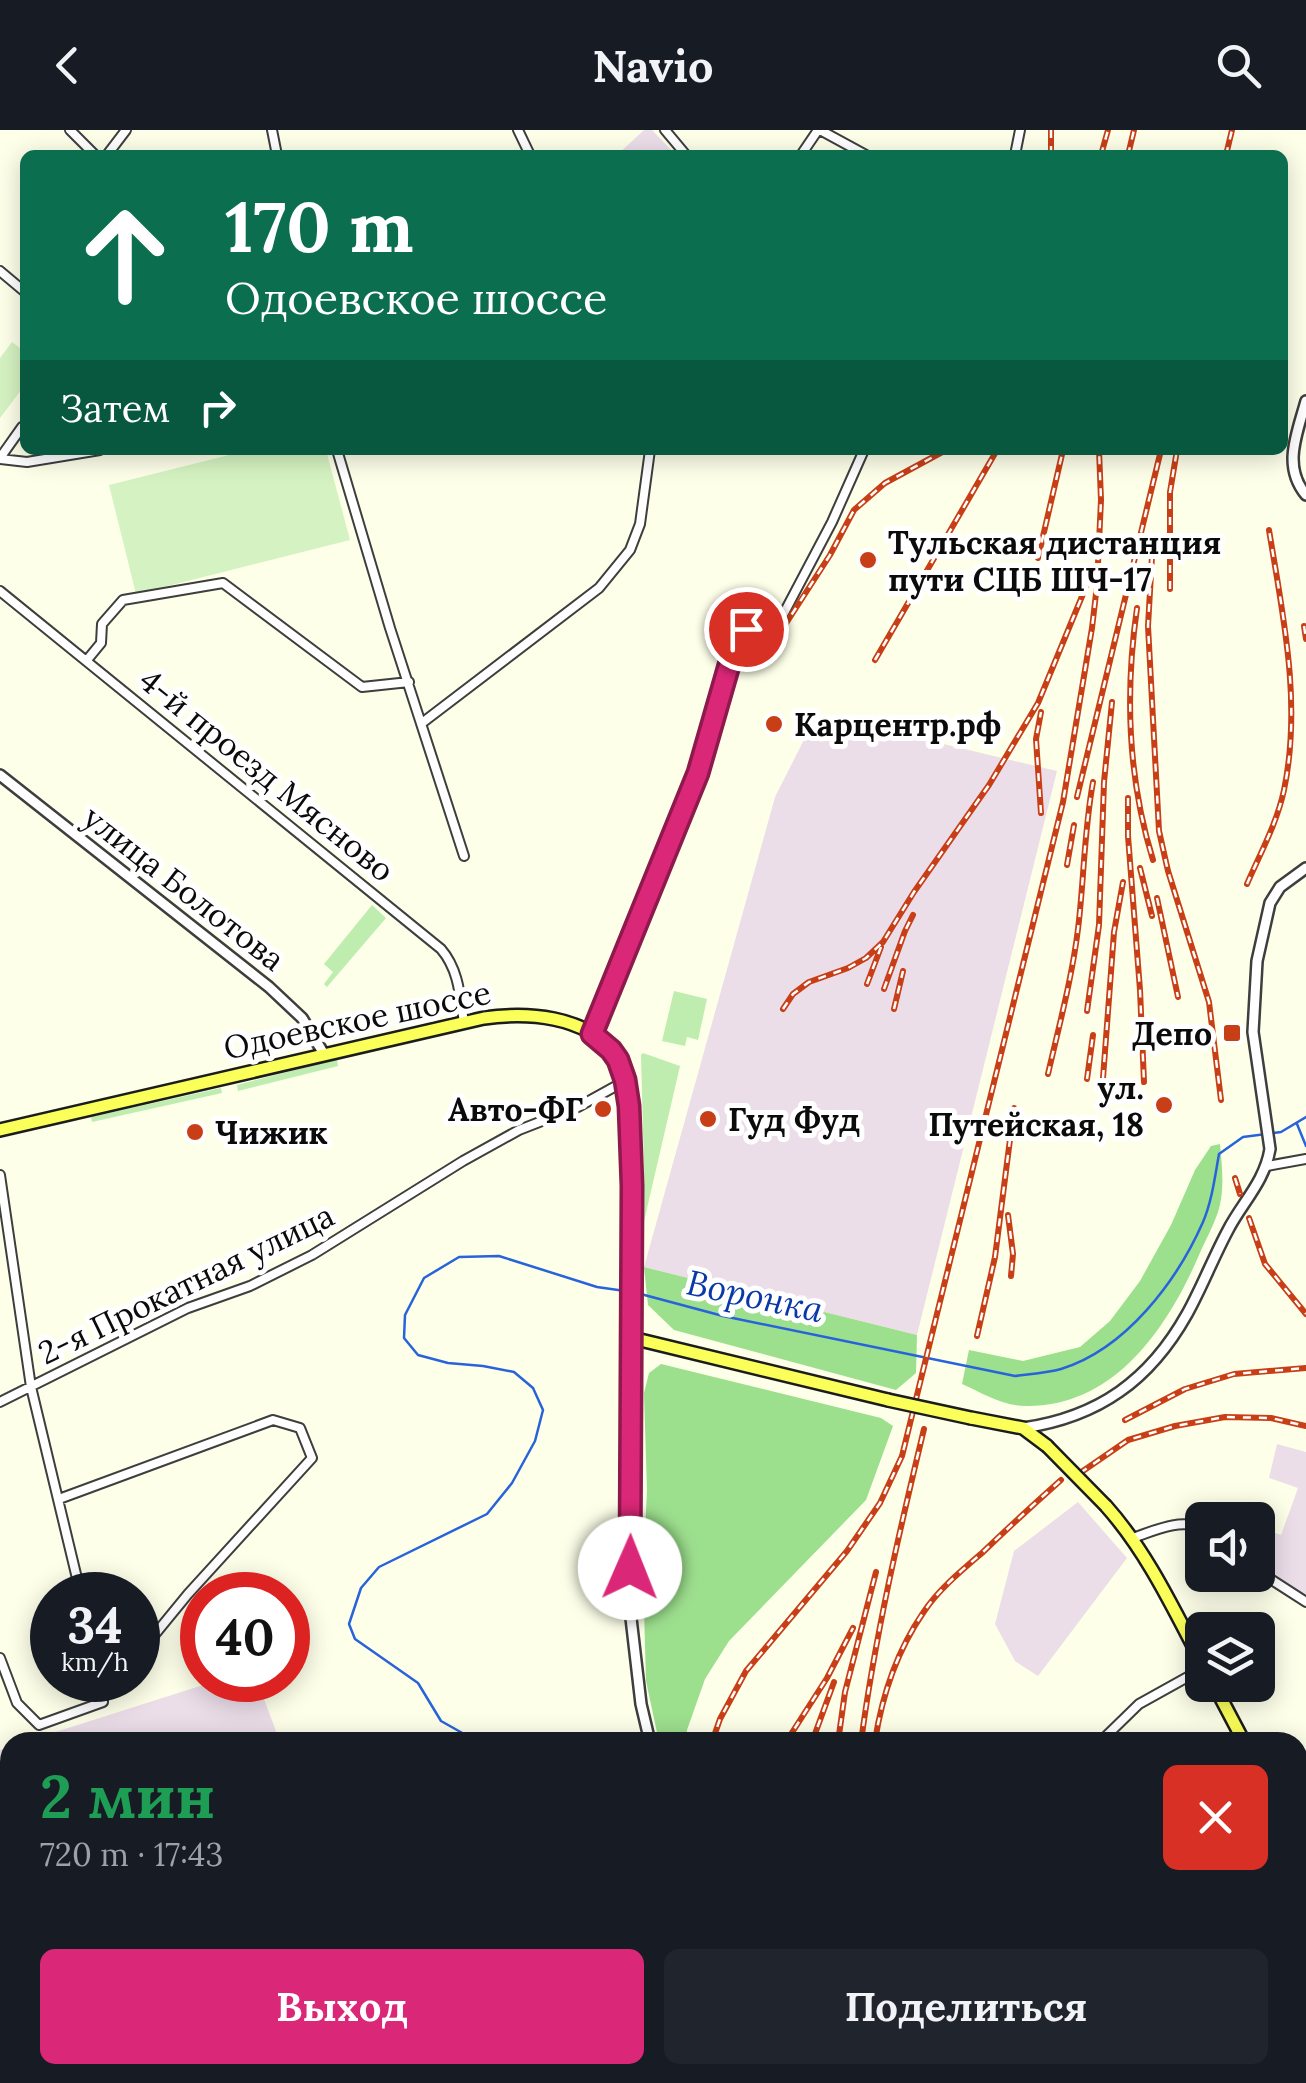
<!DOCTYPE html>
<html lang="ru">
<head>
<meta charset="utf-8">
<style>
  body { margin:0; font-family:Lora,serif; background:#20242c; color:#f1f3f6; height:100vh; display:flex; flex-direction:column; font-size:38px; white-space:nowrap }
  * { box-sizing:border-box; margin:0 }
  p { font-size:32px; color:#9ea1a6 }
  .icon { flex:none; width:55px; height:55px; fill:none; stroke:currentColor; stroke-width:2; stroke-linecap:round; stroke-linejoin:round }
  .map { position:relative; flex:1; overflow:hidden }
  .sheet { position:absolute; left:0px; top:1602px; width:1308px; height:352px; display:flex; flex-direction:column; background:#171b24; border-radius:30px 30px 0 0; box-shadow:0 5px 25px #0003 }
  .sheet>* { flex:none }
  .banner { position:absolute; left:20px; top:20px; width:1268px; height:305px; border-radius:15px; box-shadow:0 5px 25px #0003; background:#0b6e4f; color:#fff; overflow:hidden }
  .buttons { position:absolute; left:1185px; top:1372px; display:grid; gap:20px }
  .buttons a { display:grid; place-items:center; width:90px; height:90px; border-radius:15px; background:#171b24; box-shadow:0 5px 25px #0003; font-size:50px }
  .speed { position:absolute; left:30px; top:1442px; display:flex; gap:20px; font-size:50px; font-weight:700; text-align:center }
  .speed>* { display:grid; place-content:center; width:130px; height:130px; border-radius:50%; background:#171b24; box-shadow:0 5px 25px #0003; line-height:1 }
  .speed small { font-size:25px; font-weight:400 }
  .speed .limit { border:15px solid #d22; background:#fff; color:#111 }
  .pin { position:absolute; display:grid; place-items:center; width:85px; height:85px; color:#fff; margin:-42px; border:5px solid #fff; border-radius:50%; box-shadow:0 2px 10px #0007 }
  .me { position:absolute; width:110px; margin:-55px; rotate:1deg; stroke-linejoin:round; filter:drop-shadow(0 0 8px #0008) }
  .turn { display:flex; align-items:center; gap:35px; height:210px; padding:0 40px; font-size:45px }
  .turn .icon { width:130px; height:130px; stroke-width:2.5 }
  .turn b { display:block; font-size:70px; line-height:85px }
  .then { display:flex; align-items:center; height:95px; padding:0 40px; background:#0003; gap:20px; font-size:38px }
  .round { display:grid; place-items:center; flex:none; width:105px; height:105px; border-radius:15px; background:#20242c }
  .summary { display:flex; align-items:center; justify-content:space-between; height:170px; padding:0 40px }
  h1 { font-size:60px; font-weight:800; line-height:75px; color:#1e9e55 }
  .cta { display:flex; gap:20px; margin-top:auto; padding:20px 40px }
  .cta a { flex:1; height:115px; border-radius:15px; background:#db2777; color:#fff; font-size:40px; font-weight:800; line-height:115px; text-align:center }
  .cta a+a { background:#20242c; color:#f1f3f6 }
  header { display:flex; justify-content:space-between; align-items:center; height:130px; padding:0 40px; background:#171b24; font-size:45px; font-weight:800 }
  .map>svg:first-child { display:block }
</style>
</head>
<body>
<header><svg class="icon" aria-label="back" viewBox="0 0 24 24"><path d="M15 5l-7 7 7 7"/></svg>Navio<svg class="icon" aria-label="search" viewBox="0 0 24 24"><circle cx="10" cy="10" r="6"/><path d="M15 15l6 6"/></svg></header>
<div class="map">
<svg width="1306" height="1953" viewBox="0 0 1306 1953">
  <rect width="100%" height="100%" fill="#fdffe9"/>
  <path fill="#ecdee9" d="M644 0H652L676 25H617Z
    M817 584 1057 641 917 1205 644 1137 775 667Z
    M1277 1314 1306 1322V1468L1258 1438V1397L1281 1405 1298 1358 1269 1348Z
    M1078 1372 1127 1428 1038 1546 1015 1531 995 1494 1014 1421Z
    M219 1550H257L280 1612H24Z
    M10 1617V1945H404L407 1953H0V1620Z"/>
  <path fill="#bfedaf" d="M372 775 386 788 327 857 324 854 333 842 324 834Z
    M674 861 707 869 698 910 687 907 685 916 662 911Z
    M643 923 680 936 642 1100 644 1040 641 925Z
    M337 929 338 936 238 961 237 955Z
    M221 958 222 963 92 992 91 987Z"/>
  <path fill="#9cdf8d" d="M1220 1014C1222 1037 1225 1060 1218 1082 1213 1097 1205 1111 1199 1125 1168 1197 1115 1277 1026 1276 1003 1276 982 1263 962 1254L969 1220 1023 1231 1080 1217 1110 1191 1140 1151 1171 1095 1195 1040 1211 1016Z
    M644 1137 917 1205 916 1243 896 1260 674 1200 648 1175Z
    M661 1234 881 1288 893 1296 866 1370 729 1511 705 1549 687 1600 686 1612H659L646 1551 643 1442 647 1361 644 1263 649 1243Z"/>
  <path fill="#d5f3c2" d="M12 212 25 222V255L0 288V228Z
    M249 320H326L350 410 136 464 109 355Z"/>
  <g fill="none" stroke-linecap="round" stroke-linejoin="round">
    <path stroke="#2863db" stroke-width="2.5" d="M1297 994 1306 1016
      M637 1163 723 1186 1015 1246C1030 1244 1047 1243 1061 1239 1126 1219 1177 1151 1203 1092 1212 1071 1215 1046 1219 1024L1243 1007 1281 1002 1306 987
      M474 1612 473 1609 441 1591 418 1553 355 1509 349 1494 361 1458 379 1437 487 1384 512 1353 535 1311 543 1280 533 1258 514 1242 483 1236 448 1233 418 1225 404 1208 405 1185 424 1148 459 1127 499 1126 597 1157 625 1161
      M714 1953 715 1945"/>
    <g stroke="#3e3e3e" stroke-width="12">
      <path id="minor" d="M70 0 95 25
        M272 0 277 25
        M518 0 530 25
        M665 0 686 25
        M820 0 866 25
        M107 25 126 0
        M801 25 818 0
        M1015 25 1020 0
        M0 141 25 162
        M337 320 390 498 464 726
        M0 328 22 297
        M0 329 27 332 100 320
        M0 461 441 819C459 840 460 866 464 893
        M87 530 101 513 102 494 123 470 223 453 362 557 409 552
        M422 593 599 458 630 420 640 394 650 320
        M592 904 698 643 738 504 747 499 768 508 774 502 832 392 864 320
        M1267 1036 1306 1029
        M0 1045 31 1257 81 1465
        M0 1272 188 1178 250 1156 312 1125 463 1031 519 1000 578 977 625 951
        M59 1369 273 1290 300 1298 312 1328 188 1464 138 1525
        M1133 1408C1153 1401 1183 1387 1202 1399
        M1258 1441 1306 1472
        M0 1528 17 1573 39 1595 103 1572V1550
        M1100 1612 1139 1574 1202 1539
        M1298 1674 1306 1670
        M1298 1812 1306 1808
        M326 1945 329 1953
        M1048 1945 1049 1953
        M15 1953 38 1945
        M660 1953 665 1945
        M1198 1953 1200 1945"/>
    </g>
    <g stroke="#3e3e3e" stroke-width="14">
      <path id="tertiary" d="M1306 271C1297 304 1282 336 1306 365
        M0 645 269 857 302 888 324 924
        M632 1208 629 1471 641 1574 650 1612
        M1023 1298C1099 1287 1150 1250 1187 1184 1202 1157 1213 1128 1228 1100 1242 1073 1265 1051 1270 1019L1253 902 1257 831 1270 773 1280 757 1306 738
        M749 1945 751 1953"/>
    </g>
    <g stroke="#1c1c1c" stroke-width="16">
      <path id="primary" d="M0 1000 484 888C526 882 585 885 613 923 638 957 632 1071 631 1115 631 1146 631 1177 632 1208L888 1270
        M971 1288 1023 1298 1047 1316
        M1106 1376C1147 1422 1173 1478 1202 1533
        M1214 1555 1244 1612
        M1298 1718 1306 1734"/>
    </g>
    <use href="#minor" stroke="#fff" stroke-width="8"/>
    <use href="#tertiary" stroke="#fff" stroke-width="9"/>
    <use href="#primary" stroke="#fbff59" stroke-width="11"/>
    <g stroke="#c83e16" stroke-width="6">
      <path id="rail" d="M1051 0V25
        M1101 25 1108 0
        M1128 25 1134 0
        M1226 25 1232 0
        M1152 426 1148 496 1159 701 1168 741 1209 872 1221 970
        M1038 428 1063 320
        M1170 459V362L1177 320
        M1137 478C1125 562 1128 649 1153 730
        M1304 496 1306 509
        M783 498 830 425 854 380 885 353 946 320
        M875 530 997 320
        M1077 667 1161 320
        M1128 668V706L1140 860 1144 952
        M1041 683 1036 609 1041 582
        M1067 735 1074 695
        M1140 738 1152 786
        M1247 754C1260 724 1277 693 1284 660 1302 573 1283 486 1269 400
        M1157 768 1178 867
        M867 854 881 817
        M884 859 905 801 913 785
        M783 879 793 864 809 852 848 838 866 828 883 812 914 762 989 655 1038 573 1090 447
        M894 879 903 841
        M1087 881 1099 795 1104 652 1112 572
        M1048 944C1059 896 1072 848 1078 799 1084 750 1084 701 1093 652
        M1103 948 1114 802 1123 752
        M1087 949 1093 905
        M1235 1048 1240 1064
        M1008 1085 1013 1124 1011 1146
        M1249 1088 1265 1134 1306 1184
        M977 1206 995 1127 1014 978
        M1125 1290 1185 1259 1234 1244 1306 1238
        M1080 1343 1128 1310 1175 1296 1225 1287 1271 1288 1306 1296
        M875 1611C882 1566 897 1521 923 1483 938 1460 961 1441 982 1423 1008 1398 1034 1374 1061 1350
        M712 1612 720 1589 746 1541 847 1421 880 1373 902 1326 1063 672 1092 498 1097 455 1101 370 1099 320
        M786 1612 827 1548 853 1498
        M812 1612 834 1552
        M838 1612 845 1562 876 1442
        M861 1612C875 1506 899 1403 924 1299
        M254 1945 257 1953
        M852 1945V1953
        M628 1953 633 1945"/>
    </g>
    <use href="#rail" stroke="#fff" stroke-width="2.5" stroke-dasharray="8" stroke-linecap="butt"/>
    <g stroke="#1c1c1c" stroke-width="16" stroke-linecap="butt">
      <path id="primary-bridge" d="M888 1270 971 1288
        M1047 1316 1106 1376"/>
    </g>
    <use href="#primary-bridge" stroke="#fbff59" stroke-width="11"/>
  </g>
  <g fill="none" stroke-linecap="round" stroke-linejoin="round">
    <g stroke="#8e194d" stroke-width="25">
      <path id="route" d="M630 1438 632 1056 629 976 625 950 618 930 611 920 592 904 698 643 738 504 746 499"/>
    </g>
    <use href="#route" stroke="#db2777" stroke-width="18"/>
  </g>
  <g fill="#c83e16" stroke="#fff" stroke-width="4">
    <circle cx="868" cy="430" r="10"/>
    <circle cx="774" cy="594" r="10"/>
    <rect x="1222" y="893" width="20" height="20" rx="5"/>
    <circle cx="1164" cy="975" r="10"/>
    <circle cx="603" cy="979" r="10"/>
    <circle cx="708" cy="989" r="10"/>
    <circle cx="195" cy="1002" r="10"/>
  </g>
  <g text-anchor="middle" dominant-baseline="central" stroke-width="10" stroke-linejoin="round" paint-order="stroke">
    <g font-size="32" font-weight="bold" fill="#0b0b0b" stroke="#fff" text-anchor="start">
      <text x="888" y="412">Тульская дистанция<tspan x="888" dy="37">пути СЦБ ШЧ-17</tspan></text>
      <text x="794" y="594">Карцентр.рф</text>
      <text x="1212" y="903" text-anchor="end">Депо</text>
      <text x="1144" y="957" text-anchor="end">ул.<tspan x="1144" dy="37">Путейская, 18</tspan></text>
      <text x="583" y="979" text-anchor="end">Авто-ФГ</text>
      <text x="728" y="989">Гуд Фуд</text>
      <text x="215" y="1002">Чижик</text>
    </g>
    <g font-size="32" fill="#0b0b0b" stroke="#fff">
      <text transform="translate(267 645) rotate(39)">4-й проезд Мясново</text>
      <text transform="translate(184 758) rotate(38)">улица Болотова</text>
      <text transform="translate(357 890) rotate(-12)">Одоевское шоссе</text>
      <text transform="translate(186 1154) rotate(-26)">2-я Прокатная улица</text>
    </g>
    <g font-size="35" font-style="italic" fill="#0938a8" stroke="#fff">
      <text transform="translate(755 1166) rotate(12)">Воронка</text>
    </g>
  </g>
</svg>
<div class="buttons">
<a><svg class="icon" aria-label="sound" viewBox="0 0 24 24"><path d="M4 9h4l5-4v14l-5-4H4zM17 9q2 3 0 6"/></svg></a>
<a><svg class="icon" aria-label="layers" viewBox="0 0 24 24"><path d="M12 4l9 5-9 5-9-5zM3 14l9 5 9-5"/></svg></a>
</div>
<div class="speed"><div>34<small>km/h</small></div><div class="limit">40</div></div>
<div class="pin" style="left:746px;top:499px;background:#d93025"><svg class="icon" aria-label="arrive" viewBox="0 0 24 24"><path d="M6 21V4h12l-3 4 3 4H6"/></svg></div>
<svg class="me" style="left:630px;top:1438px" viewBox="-20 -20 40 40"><circle r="19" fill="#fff"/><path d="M0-13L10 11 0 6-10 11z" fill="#db2777"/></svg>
<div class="banner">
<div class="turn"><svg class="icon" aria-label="ahead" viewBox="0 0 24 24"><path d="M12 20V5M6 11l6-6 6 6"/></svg><div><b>170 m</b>Одоевское шоссе</div></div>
<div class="then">Затем<svg class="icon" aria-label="right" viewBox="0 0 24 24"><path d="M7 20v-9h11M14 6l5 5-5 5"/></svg></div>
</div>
<section class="sheet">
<div class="summary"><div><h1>2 мин</h1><p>720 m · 17:43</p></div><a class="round" style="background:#d93025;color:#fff"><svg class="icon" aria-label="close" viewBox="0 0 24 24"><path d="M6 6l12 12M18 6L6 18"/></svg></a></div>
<div class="cta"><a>Выход</a><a>Поделиться</a></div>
</section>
</div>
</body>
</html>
